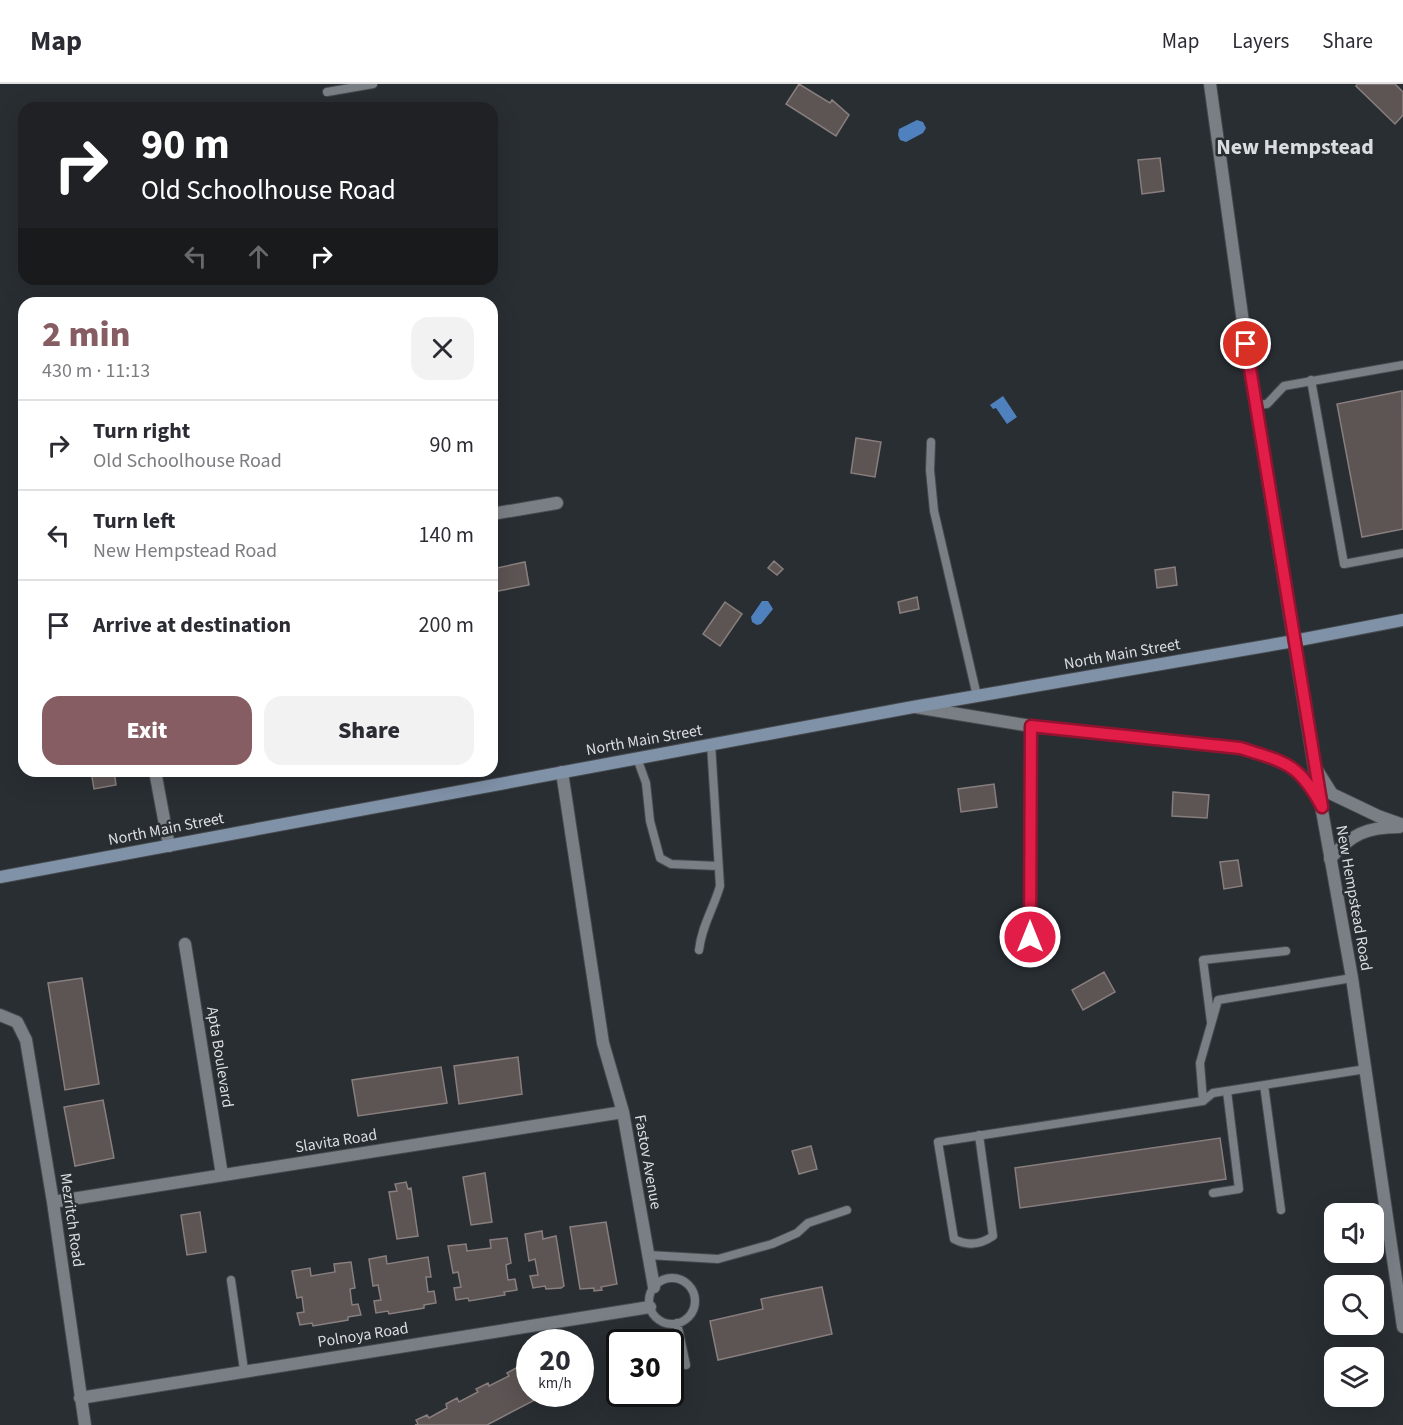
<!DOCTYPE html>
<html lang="en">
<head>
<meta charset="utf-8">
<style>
  body { margin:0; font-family:"Source Sans 3",sans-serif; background:#f2f2f3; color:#2b2b33; height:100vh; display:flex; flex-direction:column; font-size:22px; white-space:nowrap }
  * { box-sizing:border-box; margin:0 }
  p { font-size:20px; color:#7c7c81 }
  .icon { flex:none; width:33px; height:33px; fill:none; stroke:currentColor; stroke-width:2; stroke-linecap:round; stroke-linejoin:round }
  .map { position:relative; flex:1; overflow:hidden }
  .sheet { position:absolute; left:18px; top:213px; width:480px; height:480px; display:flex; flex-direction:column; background:#fff; border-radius:18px; box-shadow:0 6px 24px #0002 }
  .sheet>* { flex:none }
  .guide { position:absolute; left:18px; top:18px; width:480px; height:183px; border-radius:18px; box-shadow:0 6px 24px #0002; background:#202124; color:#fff; overflow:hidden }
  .buttons { position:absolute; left:1324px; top:1119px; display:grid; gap:12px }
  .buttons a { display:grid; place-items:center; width:60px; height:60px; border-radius:12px; background:#fff; box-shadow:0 6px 24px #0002; font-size:30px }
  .speed { position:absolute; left:516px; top:1245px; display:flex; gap:12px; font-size:30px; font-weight:700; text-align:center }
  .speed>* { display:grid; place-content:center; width:78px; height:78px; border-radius:50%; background:#fff; box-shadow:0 6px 24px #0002; line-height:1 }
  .speed small { font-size:15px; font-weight:400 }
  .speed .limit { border:3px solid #111; border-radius:9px; background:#fff; color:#111 }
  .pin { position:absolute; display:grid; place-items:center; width:51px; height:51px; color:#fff; margin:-26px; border:3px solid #fff; border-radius:50%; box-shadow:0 2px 6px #0007 }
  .me { position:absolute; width:66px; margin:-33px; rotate:0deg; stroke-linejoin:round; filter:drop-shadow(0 0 4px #0008) }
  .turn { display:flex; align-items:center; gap:21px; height:126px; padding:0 24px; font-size:27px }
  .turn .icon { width:78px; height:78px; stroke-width:2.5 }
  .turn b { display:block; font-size:42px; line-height:51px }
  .lanes { display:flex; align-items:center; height:57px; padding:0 24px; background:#0003; justify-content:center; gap:30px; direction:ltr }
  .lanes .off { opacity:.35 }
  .round { display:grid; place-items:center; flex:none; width:63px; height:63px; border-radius:18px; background:#f2f2f3 }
  .summary { display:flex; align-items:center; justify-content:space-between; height:102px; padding:0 24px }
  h1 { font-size:36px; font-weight:800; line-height:45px; color:#865d63 }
  .cta { display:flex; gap:12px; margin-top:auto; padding:12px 24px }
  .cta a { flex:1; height:69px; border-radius:18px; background:#865d63; color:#fff; font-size:24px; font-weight:800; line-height:69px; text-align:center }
  .cta a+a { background:#f2f2f3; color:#2b2b33 }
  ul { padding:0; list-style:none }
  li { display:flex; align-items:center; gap:18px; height:90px; padding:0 24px; border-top:2px solid #e1e1e2 }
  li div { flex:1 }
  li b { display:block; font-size:22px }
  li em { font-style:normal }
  header { display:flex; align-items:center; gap:36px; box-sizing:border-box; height:84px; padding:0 30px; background:#fff; border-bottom:2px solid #e1e1e2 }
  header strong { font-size:28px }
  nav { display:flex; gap:33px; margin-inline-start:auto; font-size:21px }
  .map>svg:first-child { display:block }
</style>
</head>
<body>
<header>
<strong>Map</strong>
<nav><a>Map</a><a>Layers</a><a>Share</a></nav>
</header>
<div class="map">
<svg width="1403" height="1341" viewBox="0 0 1403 1341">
  <rect width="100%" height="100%" fill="#292e33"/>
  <path fill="#4e81bd" d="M917 36 923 38 926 44 923 49 906 58 900 56 898 51 899 45Z
    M1003 312 1017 333 1007 340 996 324 993 325 990 321Z
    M762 517H768L773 525 761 540 757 541 752 538 751 533Z"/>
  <path fill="#5d5454" stroke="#887e7e" stroke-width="1.5" d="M799 0 830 19 832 16 849 31 836 52 786 20Z
    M1357 0H1395L1403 8V31L1395 40 1356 2Z
    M1160 74 1164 107 1142 110 1138 76Z
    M1402 307 1403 445 1362 453 1337 320Z
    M856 354 881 358 875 393 851 389Z
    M774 477 783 485 777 491 768 484Z
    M525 478 529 501 493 508 492 485Z
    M1175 483 1177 501 1157 504 1155 486Z
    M917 513 919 525 900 529 898 518Z
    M725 518 742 530 720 562 703 550Z
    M91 687H114L116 701 94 705Z
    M994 700 997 723 961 728 958 705Z
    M1173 708 1209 711 1207 734 1172 732Z
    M1238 776 1242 802 1224 805 1220 778Z
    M1104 888 1115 908 1083 926 1072 906Z
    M82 894 99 1000 65 1006 48 899Z
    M518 973 522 1010 459 1020 454 982Z
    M441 983 447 1019 358 1032 352 996Z
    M103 1016 114 1074 75 1082 64 1023Z
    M1220 1054 1226 1095 1020 1124 1015 1084Z
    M811 1062 817 1085 799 1090 792 1067Z
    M485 1089 492 1138 471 1141 463 1093Z
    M406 1098 408 1105 411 1104 418 1152 397 1155 389 1108 397 1107 395 1100Z
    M200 1128 206 1168 187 1171 181 1131Z
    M606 1138 617 1200 601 1203 602 1206 594 1207V1204L580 1205 570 1143Z
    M542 1147 543 1155 556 1152 564 1202 561 1204 546 1205 545 1202 533 1204 530 1192 538 1191 535 1175 529 1177 525 1150Z
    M507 1154 511 1179 506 1181 508 1196 515 1195 517 1206 504 1208 505 1211 469 1217 468 1214 456 1216 454 1204 461 1203 458 1188 453 1189 448 1162 466 1160 467 1167 491 1164 490 1156Z
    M386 1172 387 1180 428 1173 431 1193H426L428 1208 434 1207 436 1219 424 1221V1224L389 1230 388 1227 376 1229 374 1217 381 1216 378 1201 373 1202 369 1175Z
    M351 1178 355 1204 350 1205 352 1221 358 1220 361 1231 348 1233V1236L313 1242 312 1239 300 1241 297 1229 304 1228 302 1213 297 1214 292 1187 310 1184 311 1192 335 1188 334 1180Z
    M822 1203 832 1250 718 1276 710 1237 763 1225 761 1215Z
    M530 1281V1310H546L487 1341H415L418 1340 416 1336 427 1331 429 1334 447 1324 446 1320 457 1314 459 1318 478 1308 476 1305 488 1299 489 1302 509 1292 507 1289 518 1283 520 1286Z"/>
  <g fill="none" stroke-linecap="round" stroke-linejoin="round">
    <g stroke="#464a4e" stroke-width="10">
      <path id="service" d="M327 8 373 0
        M1311 296 1344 480 1403 469
        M1257 321 1267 320 1284 302 1403 281
        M931 358 930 386 934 427 977 612
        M637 674 646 699 650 737 660 774 671 780 718 782
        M699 866C702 841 713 826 720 802L711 660
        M1211 938 1203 876 1286 867
        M1264 1001 1281 1126
        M1203 1017 1200 979 1218 916 1352 894
        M979 1051 993 1152C980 1161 967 1162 954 1155L938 1058 1203 1017 1213 1009 1366 985
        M1213 1109 1239 1105 1227 1007
        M648 1171 718 1175 772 1160 797 1149 808 1139 847 1126
        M649 1217a23 23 0 1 1 46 0a23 23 0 1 1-46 0Z
        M231 1196 244 1286
        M677 1239 686 1281"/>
    </g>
    <g stroke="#464a4e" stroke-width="14">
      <path id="minor" d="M492 430 557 419
        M915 623 1031 642 1240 664C1277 676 1300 679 1318 716
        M1315 683 1332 710 1378 732 1403 741
        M155 687 169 762
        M562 688 603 959 623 1028 654 1203
        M1330 775C1351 750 1367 743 1399 743
        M1030 853 1031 642
        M185 860 222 1091
        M0 931 17 938 26 956 53 1118 85 1341
        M53 1118 623 1028
        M80 1314 650 1223"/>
    </g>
    <g stroke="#464a4e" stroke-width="14">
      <path id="tertiary" d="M1210 0 1246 260 1314 682 1352 894 1403 1243"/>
    </g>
    <g stroke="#464a4e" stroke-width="14">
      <path id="secondary" d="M0 793 913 623 1294 557 1403 536"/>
    </g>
    <use href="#service" stroke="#7a7f86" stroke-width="8"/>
    <use href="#minor" stroke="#7a7f86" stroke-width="12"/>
    <use href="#tertiary" stroke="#7a7f86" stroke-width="12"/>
    <use href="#secondary" stroke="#8092a8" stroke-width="12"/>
  </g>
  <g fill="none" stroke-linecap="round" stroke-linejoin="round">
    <g stroke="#92132f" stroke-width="15">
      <path id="route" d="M1030 853 1031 642 1240 664C1285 678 1299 679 1322 723L1246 260"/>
    </g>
    <use href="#route" stroke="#e11d48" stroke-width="10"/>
  </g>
  <g text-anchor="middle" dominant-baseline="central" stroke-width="5" stroke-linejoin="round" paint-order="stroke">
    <g font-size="16" fill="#dadde0" stroke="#292e33">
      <text transform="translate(1122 570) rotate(-10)">North Main Street</text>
      <text transform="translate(644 656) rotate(-10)">North Main Street</text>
      <text transform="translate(166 745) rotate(-11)">North Main Street</text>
      <text transform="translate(1354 814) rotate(80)">New Hempstead Road</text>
      <text transform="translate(220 973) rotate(81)">Apta Boulevard</text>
      <text transform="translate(336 1057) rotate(-9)">Slavita Road</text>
      <text transform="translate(648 1078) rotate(80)">Fastov Avenue</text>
      <text transform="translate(72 1136) rotate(82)">Mezritch Road</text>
      <text transform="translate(363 1251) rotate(-9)">Polnoya Road</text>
    </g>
    <g font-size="22" font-weight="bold" fill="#dadde0" stroke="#292e33">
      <text x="1295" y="63">New Hempstead</text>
    </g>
  </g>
</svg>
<div class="buttons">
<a><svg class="icon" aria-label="sound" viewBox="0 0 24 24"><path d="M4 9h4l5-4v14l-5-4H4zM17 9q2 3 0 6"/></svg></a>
<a><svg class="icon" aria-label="search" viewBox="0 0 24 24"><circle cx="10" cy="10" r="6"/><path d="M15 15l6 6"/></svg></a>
<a><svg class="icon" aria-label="layers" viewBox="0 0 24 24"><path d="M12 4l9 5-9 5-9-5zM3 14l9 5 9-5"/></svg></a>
</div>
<div class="speed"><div>20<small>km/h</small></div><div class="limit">30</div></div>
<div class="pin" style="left:1246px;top:260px;background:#d93025"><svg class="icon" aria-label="arrive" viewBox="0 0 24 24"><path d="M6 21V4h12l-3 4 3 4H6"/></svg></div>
<svg class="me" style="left:1030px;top:853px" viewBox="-20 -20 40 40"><circle r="17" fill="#e11d48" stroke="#fff" stroke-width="3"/><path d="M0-11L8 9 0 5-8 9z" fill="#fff"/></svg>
<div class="guide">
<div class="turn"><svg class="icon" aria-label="right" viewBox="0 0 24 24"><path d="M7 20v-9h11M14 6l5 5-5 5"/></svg><div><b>90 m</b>Old Schoolhouse Road</div></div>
<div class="lanes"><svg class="icon off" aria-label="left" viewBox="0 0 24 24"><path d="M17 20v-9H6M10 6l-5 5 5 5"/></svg><svg class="icon off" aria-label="ahead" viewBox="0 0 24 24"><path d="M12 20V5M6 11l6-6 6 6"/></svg><svg class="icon" aria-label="right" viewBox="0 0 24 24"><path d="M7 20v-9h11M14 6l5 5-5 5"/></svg></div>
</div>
<section class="sheet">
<div class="summary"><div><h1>2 min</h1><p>430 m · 11:13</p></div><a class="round"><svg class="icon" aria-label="close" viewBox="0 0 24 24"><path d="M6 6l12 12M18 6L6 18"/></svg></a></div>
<ul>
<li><svg class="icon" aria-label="right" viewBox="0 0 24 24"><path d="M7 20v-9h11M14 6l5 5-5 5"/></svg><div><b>Turn right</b><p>Old Schoolhouse Road</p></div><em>90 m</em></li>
<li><svg class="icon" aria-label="left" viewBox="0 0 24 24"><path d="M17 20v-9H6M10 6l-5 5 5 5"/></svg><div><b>Turn left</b><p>New Hempstead Road</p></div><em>140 m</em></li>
<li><svg class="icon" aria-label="arrive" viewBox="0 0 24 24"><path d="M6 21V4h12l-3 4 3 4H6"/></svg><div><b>Arrive at destination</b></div><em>200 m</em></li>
</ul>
<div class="cta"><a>Exit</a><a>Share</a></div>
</section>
</div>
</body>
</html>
